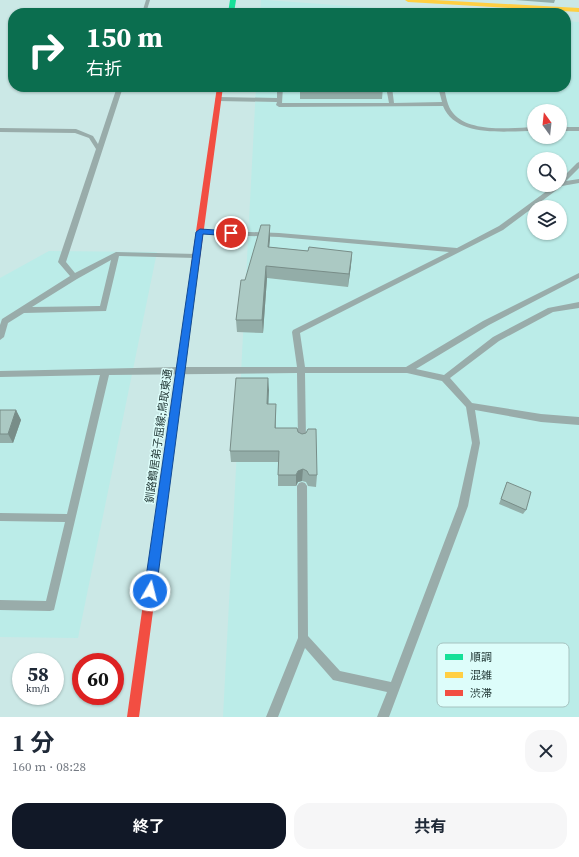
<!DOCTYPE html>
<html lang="ja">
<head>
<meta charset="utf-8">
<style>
  body { margin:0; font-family:"Source Serif 4","Noto Sans JP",serif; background:#f6f6f7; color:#1f2937; height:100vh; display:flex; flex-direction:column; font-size:15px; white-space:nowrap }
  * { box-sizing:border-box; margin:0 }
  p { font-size:13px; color:#747a83 }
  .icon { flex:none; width:22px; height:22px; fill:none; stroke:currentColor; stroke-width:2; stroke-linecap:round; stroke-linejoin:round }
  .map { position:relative; height:717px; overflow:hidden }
  .sheet { display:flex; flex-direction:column; background:#fff; flex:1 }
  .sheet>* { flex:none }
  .hud { position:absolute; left:8px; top:8px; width:563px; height:84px; border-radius:16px; box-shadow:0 1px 3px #0004; background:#0b6e4f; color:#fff; overflow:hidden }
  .needle { width:26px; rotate:345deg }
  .buttons { position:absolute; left:527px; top:104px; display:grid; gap:8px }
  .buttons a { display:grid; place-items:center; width:40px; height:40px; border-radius:50%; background:#fff; box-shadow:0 1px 3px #0004; font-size:20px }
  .speed { position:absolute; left:12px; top:653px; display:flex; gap:8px; font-size:20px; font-weight:700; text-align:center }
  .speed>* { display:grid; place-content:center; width:52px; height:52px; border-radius:50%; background:#fff; box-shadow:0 1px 3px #0004; line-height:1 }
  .speed small { font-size:10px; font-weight:400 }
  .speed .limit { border:6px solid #d22; background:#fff; color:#111 }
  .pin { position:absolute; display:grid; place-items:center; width:34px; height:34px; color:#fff; margin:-17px; border:2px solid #fff; border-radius:50%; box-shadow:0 1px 4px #0007 }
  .me { position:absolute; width:44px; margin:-22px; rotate:8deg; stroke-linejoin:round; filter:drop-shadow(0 0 3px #0008) }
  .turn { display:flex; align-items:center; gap:14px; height:84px; padding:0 12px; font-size:18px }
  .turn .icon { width:52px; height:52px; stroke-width:2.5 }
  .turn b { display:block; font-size:28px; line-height:34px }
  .round { display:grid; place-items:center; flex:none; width:42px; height:42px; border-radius:16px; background:#f6f6f7 }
  .headline { display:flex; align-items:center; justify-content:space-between; height:68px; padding:0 12px }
  h1 { font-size:24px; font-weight:700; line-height:30px }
  .primary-button { display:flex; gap:8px; margin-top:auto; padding:8px 12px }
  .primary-button a { flex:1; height:46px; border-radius:16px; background:#111827; color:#fff; font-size:16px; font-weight:700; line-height:46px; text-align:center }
  .primary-button a+a { background:#f6f6f7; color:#1f2937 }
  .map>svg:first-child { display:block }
</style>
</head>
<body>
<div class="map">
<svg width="579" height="717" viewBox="0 0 579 717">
  <rect width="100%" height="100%" fill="#cbe8e6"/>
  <path fill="#bbece8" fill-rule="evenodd" d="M261 0H265L448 13H260Z
    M566 21 579 22V717H223L256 87H566ZM534 111H560V137H534ZM534 159H560V185H534ZM534 207H560V233H534Z
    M49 251 157 252 78 638 0 637V278Z"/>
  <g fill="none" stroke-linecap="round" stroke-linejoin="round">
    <path fill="#99acaa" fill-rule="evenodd" d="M146 0H150L146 13H142Z
      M348 10H375L379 13H341Z
      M117 87H123L66 262 75 273 116 252 196 254 199 256 196 258 119 256 106 311 24 313 8 323 4 337 0 340V325L2 319 70 276 58 262 96 149 89 138 75 133 0 132V128L76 129 93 136 98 144ZM111 260 100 306 32 307 77 279Z
      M277 87H283L282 103H389L386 87H392L394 103 442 102 438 87H444C446 96 447 106 453 113 469 133 511 128 534 127V131C506 131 456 138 443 106L279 107 276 105 277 102 218 101 215 99 218 97 277 98Z
      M560 127H579V131H560Z
      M579 162V168L566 181 579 179V183L562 186 503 230 300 333 305 367H406L483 321 579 273V278L489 325 416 369 444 375 493 337 548 308 579 302V308L553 312 499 341 450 378 472 403 541 414 579 417V425L541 422 475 410 480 443 468 506 389 717H377L387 692 333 680 305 648 278 717H266L298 638 297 486 299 483 302 482 305 483 307 486 308 636 340 671 391 682 458 506 472 443 466 407 442 381 407 373H305L306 440 305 443 302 444 299 443 298 440 297 373 109 375 54 610 50 611 0 610V600L46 601 65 522 0 521V513L67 514 100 375 0 377V371L180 367H297L292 332 293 330 449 252 279 237 200 234 197 232 198 230 279 233 457 248 499 226 555 185H560V180L577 163Z"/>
    <path fill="#16e098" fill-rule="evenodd" d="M230 0H236L234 13H228Z"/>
    <path fill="#ffcf43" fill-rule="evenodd" d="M405 0H434L579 8V12L408 2Z
      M195 263 199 266 168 498 167 501 163 503 159 501 158 498 191 266Z"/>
    <path fill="#f24e42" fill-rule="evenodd" d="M217 87H223L199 266 195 269 191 266Z
      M163 493 167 495 168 498 139 717H127L158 498 159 495Z"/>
  </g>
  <path fill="#93ada8" d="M515 0H555L554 3Z
    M300 87H383L382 99H300Z
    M270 238 269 247 308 251 352 252 351 265 348 287 267 278 263 333 237 332 236 320 245 280Z
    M268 378V404H276V428L317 475 316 487 308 486 306 482 302 481 298 482 296 486H278V462H231L230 451Z
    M0 410H16L21 420 13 443H0Z
    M507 482 526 510 523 514 499 504Z"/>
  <path fill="#788d88" d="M270 225V238L268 260V247Z
    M352 252 351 265 348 287 349 274Z
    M266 266 267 278 263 333 262 320Z
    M268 378 269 390 268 416 267 404Z
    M16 410 21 420 13 443 8 434Z
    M303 469 302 481 298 482 296 486V475L298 471Z"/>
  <path fill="#abc9c3" stroke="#788d88" d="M319 12H372V13H319Z
    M261 225H270L268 247 308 251 309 247 352 252 349 274 266 266 262 320H236L241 280H245Z
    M236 378H268L267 404H276L275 428H297L298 432 302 434 306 433 308 429H316L317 475H309L307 471 303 469 298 471 296 475H278L279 451H230Z
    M0 410H16L8 434H0Z
    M507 482 531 492 526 510 501 499Z"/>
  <path fill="#1a73e8" stroke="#114b97" d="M200 229 231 231 235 233 231 236 203 234 156 591 154 595 150 597 146 595 144 591 196 232Z"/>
  <g text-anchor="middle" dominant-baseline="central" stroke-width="3" stroke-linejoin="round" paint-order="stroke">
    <g font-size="11" fill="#253b39" stroke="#ddfdfa">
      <text transform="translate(159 436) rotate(-82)">釧路鶴居弟子屈線;鳥取東通</text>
    </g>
  </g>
  <rect x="437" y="643" width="132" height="64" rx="6" fill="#ddfdfa" stroke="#a6c3c0" stroke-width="1"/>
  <rect x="445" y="654" width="18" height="6" fill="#16e098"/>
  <rect x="445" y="672" width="18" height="6" fill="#ffcf43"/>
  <rect x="445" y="690" width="18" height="6" fill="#f24e42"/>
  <g font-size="11" fill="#253b39">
    <text x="470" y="661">順調</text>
    <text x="470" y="679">混雑</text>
    <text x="470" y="697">渋滞</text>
  </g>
</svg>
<div class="buttons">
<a><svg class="needle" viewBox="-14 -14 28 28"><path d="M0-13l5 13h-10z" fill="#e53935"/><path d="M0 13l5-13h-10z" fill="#747a83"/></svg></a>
<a><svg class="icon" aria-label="search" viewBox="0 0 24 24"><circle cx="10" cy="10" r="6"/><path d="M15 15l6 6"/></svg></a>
<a><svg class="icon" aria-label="layers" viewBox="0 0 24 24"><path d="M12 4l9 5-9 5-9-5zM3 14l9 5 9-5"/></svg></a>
</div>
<div class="speed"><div>58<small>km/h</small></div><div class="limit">60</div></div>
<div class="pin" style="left:231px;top:233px;background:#d93025"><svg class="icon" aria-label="arrive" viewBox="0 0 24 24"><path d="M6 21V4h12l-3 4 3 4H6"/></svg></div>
<svg class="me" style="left:150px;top:591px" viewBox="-20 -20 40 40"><circle r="17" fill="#1a73e8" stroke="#fff" stroke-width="3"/><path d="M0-11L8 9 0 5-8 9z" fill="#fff"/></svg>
<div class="hud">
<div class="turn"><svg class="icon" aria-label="right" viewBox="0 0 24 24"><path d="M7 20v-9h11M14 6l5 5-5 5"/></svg><div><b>150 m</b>右折</div></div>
</div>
</div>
<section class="sheet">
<div class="headline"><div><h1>1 分</h1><p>160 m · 08:28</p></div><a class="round"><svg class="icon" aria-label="close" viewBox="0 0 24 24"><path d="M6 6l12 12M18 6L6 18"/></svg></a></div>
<div class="primary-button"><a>終了</a><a>共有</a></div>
</section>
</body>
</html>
